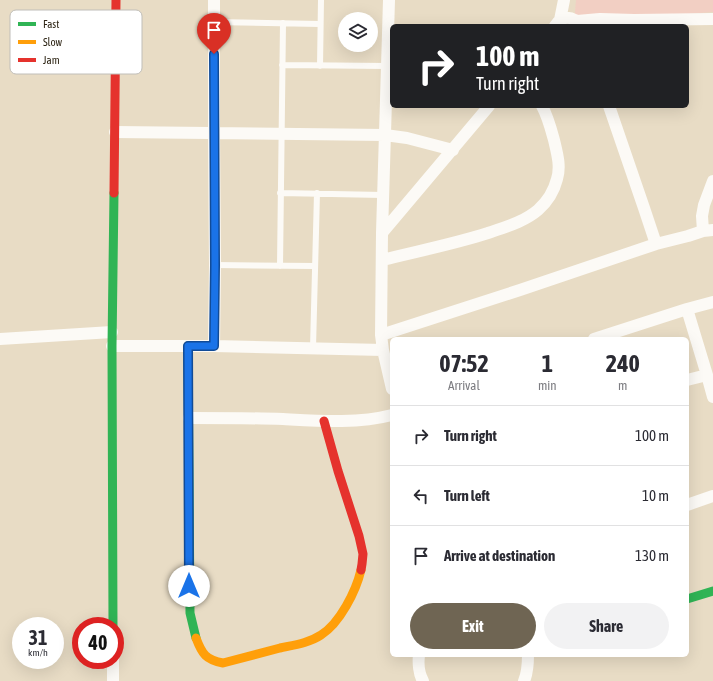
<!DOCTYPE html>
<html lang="en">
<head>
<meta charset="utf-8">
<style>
  body { margin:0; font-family:"Asap Condensed",sans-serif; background:#f2f2f3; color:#2b2b33; height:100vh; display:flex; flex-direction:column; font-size:15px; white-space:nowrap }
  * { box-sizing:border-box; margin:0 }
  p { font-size:13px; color:#7c7c81 }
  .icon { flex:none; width:22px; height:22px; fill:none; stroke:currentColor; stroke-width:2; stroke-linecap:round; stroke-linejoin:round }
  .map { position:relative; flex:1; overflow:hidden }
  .side { position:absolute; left:390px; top:337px; width:299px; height:320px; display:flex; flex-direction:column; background:#fff; border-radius:6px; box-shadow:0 4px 16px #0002 }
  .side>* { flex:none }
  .banner { position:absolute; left:390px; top:24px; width:299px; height:84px; border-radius:6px; box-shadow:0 4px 16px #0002; background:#202124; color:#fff; overflow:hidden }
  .controls { position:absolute; left:338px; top:12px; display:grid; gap:8px }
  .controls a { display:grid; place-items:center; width:40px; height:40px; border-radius:50%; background:#fff; box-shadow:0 4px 16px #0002; font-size:20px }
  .speed { position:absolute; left:12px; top:617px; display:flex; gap:8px; font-size:20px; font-weight:700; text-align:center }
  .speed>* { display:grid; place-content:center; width:52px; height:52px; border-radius:50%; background:#fff; box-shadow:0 4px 16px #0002; line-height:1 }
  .speed small { font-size:10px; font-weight:400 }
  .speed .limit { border:6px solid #d22; background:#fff; color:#111 }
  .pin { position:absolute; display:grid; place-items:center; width:34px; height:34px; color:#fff; margin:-41px -17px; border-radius:50% 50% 50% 0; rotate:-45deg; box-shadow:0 0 4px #0007 }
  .pin .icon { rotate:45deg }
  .me { position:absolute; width:44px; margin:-22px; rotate:0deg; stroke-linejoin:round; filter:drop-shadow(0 0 3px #0008) }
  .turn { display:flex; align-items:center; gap:14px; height:84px; padding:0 20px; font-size:18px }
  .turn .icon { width:52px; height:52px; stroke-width:2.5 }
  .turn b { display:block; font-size:28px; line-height:34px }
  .eta { display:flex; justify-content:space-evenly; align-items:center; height:68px; text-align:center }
  .eta b { font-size:24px; font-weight:700; line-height:28px }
  .action { display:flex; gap:8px; margin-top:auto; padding:8px 20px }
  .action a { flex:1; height:46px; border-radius:24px; background:#6f6553; color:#fff; font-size:16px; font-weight:700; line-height:46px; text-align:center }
  .action a+a { background:#f2f2f3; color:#2b2b33 }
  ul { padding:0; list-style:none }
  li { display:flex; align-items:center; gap:12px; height:60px; padding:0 20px; border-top:1px solid #e1e1e2 }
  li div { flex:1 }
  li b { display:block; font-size:15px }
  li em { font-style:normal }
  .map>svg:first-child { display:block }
</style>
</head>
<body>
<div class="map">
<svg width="713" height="681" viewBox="0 0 713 681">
  <rect width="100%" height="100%" fill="#e8dcc5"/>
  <path fill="#f2cfc3" d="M576 0H713V12L574 23Z"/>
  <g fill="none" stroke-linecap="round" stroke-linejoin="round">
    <path stroke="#fcfaf6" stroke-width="6" d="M214 22 320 24
      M282 65 387 66
      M320 66 321 0
      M280 193 383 195
      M215 265 315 266
      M280 266 283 23
      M313 348 317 193"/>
    <path stroke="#fcfaf6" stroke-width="12" d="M389 0 382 233 381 335 383 350 392 389
      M560 20 564 0
      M577 21 600 19 634 20 713 19
      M555 26C562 15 573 15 580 26
      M609 106 644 208 656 244
      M115 132 385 135 407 138 453 150
      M703 231 702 216 704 205 713 181
      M382 233 489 106
      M382 260C418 251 454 244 488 233 505 227 524 222 538 210 547 202 554 191 557 179 561 166 557 153 554 140 551 129 548 117 542 106
      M687 309 713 302
      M381 335 520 290 656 244 688 236 703 231 713 230
      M0 339 112 332
      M594 339 687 309 707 375 713 397
      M112 346H214L383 350
      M214 346 215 265 214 133V0
      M687 380 707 375
      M189 418C220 418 252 418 283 419 319 421 357 424 392 415
      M687 505 713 496
      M419 655C418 663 419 674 423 681
      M113 660V681
      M524 681C527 674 528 663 528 655"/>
    <path stroke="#30b455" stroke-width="9" d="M188 346 190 613 196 638
      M687 599 713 591
      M113 626 112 346 114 193"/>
    <path stroke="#ff9f0a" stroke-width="9" d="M196 638C202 654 206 660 223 663 242 658 261 653 280 648 294 645 309 643 321 635 340 623 356 591 361 570"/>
    <path stroke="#e5322d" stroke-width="9" d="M114 193 116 0
      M324 421 338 471 359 536 363 554 362 564 361 570"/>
  </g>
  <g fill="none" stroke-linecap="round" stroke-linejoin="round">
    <g stroke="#114b97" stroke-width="10">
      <path id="route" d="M189 586 188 346H214L215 265 214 54"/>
    </g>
    <use href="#route" stroke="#1a73e8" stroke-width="7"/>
  </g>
  <rect x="10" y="10" width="132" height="64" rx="6" fill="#fff" stroke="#c0beb9" stroke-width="1"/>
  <rect x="18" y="22" width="18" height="4" fill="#30b455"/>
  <rect x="18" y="40" width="18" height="4" fill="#ff9f0a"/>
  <rect x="18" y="58" width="18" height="4" fill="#e5322d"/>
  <g font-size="11" fill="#2e2515">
    <text x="43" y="28">Fast</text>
    <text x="43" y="46">Slow</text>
    <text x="43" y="64">Jam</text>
  </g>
</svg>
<div class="controls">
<a><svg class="icon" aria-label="layers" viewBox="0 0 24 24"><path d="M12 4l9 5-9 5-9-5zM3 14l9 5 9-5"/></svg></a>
</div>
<div class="speed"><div>31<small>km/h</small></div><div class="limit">40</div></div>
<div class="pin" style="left:214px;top:54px;background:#d93025"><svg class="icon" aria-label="arrive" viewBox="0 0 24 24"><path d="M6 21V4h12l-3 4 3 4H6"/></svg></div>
<svg class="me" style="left:189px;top:586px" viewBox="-20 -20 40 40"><circle r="19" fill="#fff"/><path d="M0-13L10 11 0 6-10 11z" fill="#1a73e8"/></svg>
<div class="banner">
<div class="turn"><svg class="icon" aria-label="right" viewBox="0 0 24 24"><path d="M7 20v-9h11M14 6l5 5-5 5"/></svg><div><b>100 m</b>Turn right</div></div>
</div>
<section class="side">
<div class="eta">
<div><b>07:52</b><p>Arrival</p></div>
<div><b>1</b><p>min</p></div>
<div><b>240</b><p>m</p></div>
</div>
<ul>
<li><svg class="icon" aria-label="right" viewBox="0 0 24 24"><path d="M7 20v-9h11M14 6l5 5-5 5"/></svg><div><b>Turn right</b></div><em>100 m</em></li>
<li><svg class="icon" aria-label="left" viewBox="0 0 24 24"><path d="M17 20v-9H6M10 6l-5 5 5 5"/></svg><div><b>Turn left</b></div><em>10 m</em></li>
<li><svg class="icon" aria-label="arrive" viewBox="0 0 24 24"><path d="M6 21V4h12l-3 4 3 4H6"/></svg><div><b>Arrive at destination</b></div><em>130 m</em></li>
</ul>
<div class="action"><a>Exit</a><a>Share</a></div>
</section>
</div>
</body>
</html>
